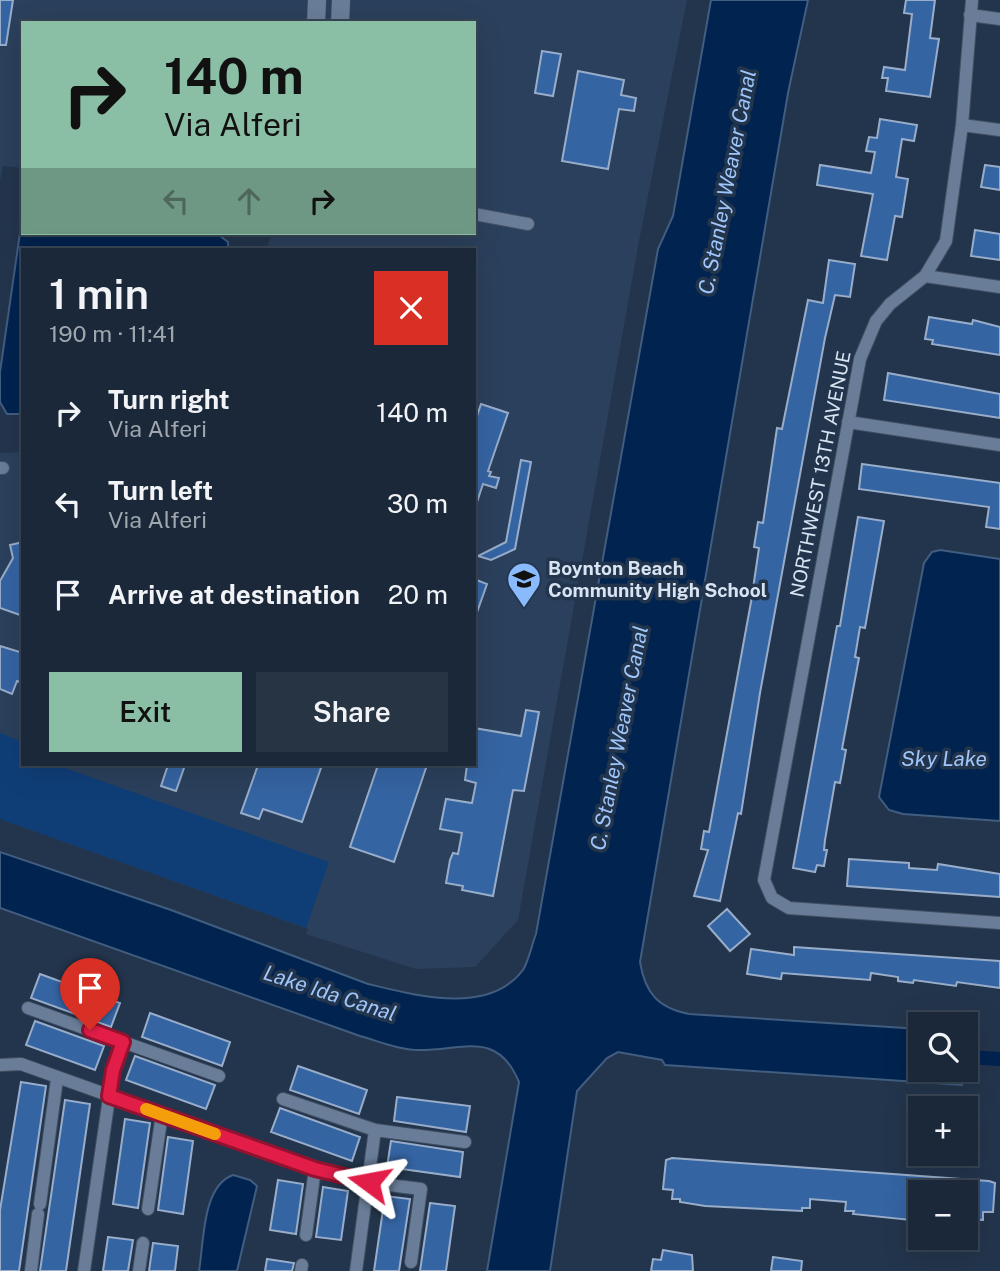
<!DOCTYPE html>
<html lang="en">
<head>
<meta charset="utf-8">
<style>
  body { margin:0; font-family:"Public Sans",sans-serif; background:#273444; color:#f1f3f6; height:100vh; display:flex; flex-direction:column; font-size:26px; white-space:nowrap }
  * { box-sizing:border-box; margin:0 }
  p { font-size:23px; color:#9fa6ae }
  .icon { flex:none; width:38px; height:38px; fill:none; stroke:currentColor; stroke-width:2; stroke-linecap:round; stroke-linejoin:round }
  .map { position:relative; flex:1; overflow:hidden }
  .sheet { position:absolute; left:21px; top:248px; width:455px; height:518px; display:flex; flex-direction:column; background:#1a2839; border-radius:0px; box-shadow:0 7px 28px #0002,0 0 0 2px #384453 }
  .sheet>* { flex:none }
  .hud { position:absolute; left:21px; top:21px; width:455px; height:214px; border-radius:0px; box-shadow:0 7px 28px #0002,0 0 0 2px #384453; background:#8abfa5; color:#111; overflow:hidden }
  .fabs { position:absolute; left:908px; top:1012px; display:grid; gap:14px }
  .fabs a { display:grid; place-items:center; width:70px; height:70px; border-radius:0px; background:#1a2839; box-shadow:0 7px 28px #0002,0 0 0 2px #384453; font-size:35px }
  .pin { position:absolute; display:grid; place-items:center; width:60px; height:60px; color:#fff; margin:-72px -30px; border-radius:50% 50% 50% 0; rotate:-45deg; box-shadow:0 0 7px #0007 }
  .pin .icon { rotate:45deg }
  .me { position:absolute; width:77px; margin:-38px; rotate:283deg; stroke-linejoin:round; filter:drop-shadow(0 0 5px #0008) }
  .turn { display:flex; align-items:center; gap:24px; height:147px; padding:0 28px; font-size:32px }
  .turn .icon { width:91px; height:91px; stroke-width:2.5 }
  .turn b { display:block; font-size:49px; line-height:60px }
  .lanes { display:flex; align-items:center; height:66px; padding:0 28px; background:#0003; justify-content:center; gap:35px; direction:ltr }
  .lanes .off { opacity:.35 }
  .round { display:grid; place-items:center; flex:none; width:74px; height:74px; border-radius:0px; background:#273444 }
  .summary { display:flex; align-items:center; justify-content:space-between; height:119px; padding:0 28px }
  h1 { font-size:42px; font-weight:600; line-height:52px }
  .button { display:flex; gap:14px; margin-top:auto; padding:14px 28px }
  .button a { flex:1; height:80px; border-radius:0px; background:#8abfa5; color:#111; font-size:28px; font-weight:600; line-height:80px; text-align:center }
  .button a+a { background:#273444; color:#f1f3f6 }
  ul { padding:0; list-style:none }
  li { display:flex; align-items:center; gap:21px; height:91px; padding:0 28px }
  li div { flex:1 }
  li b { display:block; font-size:26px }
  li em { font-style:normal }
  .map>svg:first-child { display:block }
</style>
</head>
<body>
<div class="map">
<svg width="1000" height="1271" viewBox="0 0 1000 1271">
  <rect width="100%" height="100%" fill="#23354c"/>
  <path fill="#2b405c" d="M0 0H687L639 241 518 920 475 967 416 969 306 934 308 929 0 819V453L23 452V765H474V250H266L272 233H474V23H23V168L3 166 0 181Z"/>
  <path fill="#0f3e77" d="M0 733 23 742V765H66L65 768 329 862 306 928 0 819Z"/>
  <path fill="#00234f" stroke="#415d80" stroke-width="2" d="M711 0H808L788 93 640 962C645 993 658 1008 689 1014L920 1029V1069H965L962 1085 665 1065 662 1060 618 1052 607 1058 577 1091 550 1271H487L519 1082C497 1029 462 1051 418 1050 399 1050 378 1041 360 1036L0 908V852L171 910 368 984C415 995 488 1016 523 970 529 960 532 944 536 934L658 249 673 216Z
    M23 212V233H216L228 242V250H23V414H7L0 402V372Z
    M940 550 1000 559V821L903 814 889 810 879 797 924 563 932 552Z
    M233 1175 250 1180 257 1186 237 1271H199C204 1242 202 1186 233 1175Z"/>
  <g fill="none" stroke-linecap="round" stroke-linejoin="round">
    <path stroke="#00234f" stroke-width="14" d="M966 1057 1000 1059"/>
  </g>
  <path fill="#3564a3" stroke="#98adc9" stroke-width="2" d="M0 0H13L6 45H0Z
    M906 0H935L930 38 939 39 930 97 886 91 888 78H882L884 67 905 70 912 14 904 13Z
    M542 51 561 54 553 96 535 93Z
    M578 71 624 80 621 95 636 98 634 111 619 109 608 169 562 161Z
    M880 119 917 125 914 141 902 139 896 177 908 179 902 217 895 216 887 260 861 256 873 194 817 185 820 165 871 173 875 152 866 151 869 137 877 138Z
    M985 165 1000 167V190L981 187Z
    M975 230 1000 234V260L971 256Z
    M829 260 855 264 850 297 835 295 825 338 760 693 741 814 738 813 720 901 694 896 708 850 701 849 704 831 709 832 751 602 759 548 754 547 758 522 763 523 777 428 782 429 808 300 823 303Z
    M929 317 972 324 973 320 1000 327V355L932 344 933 340 925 339Z
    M888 373 1000 394V418L884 400Z
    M481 404 508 413 488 471 491 472 489 476 499 478 496 488 483 484 476 505 474 425Z
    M521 460 531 462 515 549 491 560 478 556 506 542Z
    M862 464 1000 483V529L986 527 989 507 859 489Z
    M858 517 884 521 865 628 860 627 855 657 859 658 842 749 846 750 840 783 835 782 825 840 824 850H827L824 866 817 865 815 872 793 868 837 626H840Z
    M23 542V616L0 608V581L13 558 10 545Z
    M474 579 487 584 476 615H474Z
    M0 646 23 653V683L17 681 12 694 0 689Z
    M526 710 539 712 536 729 524 791 513 790 493 896 462 890 463 886 446 883 450 860 453 853 458 854 462 833 440 829 446 799 472 803 476 783 465 780 467 765H474V728L521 736Z
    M168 765H185L176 791 161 786Z
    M258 765H322L302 822 263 809 259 819 241 813Z
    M378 765H427L394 862 350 847Z
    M849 859 909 863V868L937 870 938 864 1000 874V897L847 886Z
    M727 909 750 934 730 951 708 926Z
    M794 947 1000 961V988L957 982 956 986 914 980 913 983 898 981V977L871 973 870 980 782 973 781 979 747 974 751 949 794 955Z
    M40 974 120 1003 111 1027 31 998Z
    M150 1013 230 1042 222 1066 142 1037Z
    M35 1021 104 1046 95 1070 26 1045Z
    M135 1056 215 1085 206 1109 126 1080Z
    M298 1066 367 1090 359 1114 290 1090Z
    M21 1082 46 1086 19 1271H0V1210Z
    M397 1097 470 1106 466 1132 394 1121Z
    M65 1100 90 1104 66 1271H40Z
    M280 1108 360 1137 352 1161 271 1132Z
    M125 1119 150 1123 138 1208 113 1204Z
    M168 1137 193 1141 183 1214 158 1210Z
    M391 1141 463 1152 460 1177 387 1167Z
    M672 1158 989 1181 995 1183 993 1212H983V1220L966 1219V1192H920V1221L853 1214 854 1211H845L846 1202 810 1199V1208H802V1211L705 1206 680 1202V1199H672L673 1190 663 1189 666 1160Z
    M278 1180 303 1184 296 1234 270 1230Z
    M323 1187 348 1191 341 1240 316 1237Z
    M385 1196 410 1199 399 1271H374Z
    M430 1203 455 1206 446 1271H420Z
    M108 1237 133 1240 128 1271H103Z
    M153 1243 178 1246 175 1271H149Z
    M663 1250 692 1255 693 1271H651L653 1259 661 1260Z
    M773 1257 802 1261 801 1271H771Z
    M267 1259 294 1263 292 1271H265Z"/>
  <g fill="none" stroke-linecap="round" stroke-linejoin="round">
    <g stroke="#415063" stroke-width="14">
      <path id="street" d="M972 0 962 125 946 241 925 276 890 304 876 321 860 359 764 880 772 898 789 908 1000 923
        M970 15 1000 19
        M962 125 1000 130
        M474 214 528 224
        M925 276 1000 287
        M848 422 1000 445
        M0 468H3
        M28 1008 123 1042 113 1070 84 1271
        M123 1042 219 1076
        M0 1065 21 1064 315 1169 357 1181 421 1189 411 1262
        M283 1099 375 1130 465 1142
        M40 1204 57 1079
        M148 1209 162 1114
        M306 1235 315 1169
        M31 1271 38 1214
        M139 1271 143 1243
        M301 1271 302 1265
        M356 1271 375 1130"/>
    </g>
    <g stroke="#415063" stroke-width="19">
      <path id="secondary" d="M316 23 317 0
        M340 23 341 0"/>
    </g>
    <use href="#street" stroke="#6a7d98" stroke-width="12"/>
    <use href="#secondary" stroke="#6a7d98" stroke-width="18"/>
  </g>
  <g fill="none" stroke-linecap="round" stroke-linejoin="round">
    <g stroke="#92132f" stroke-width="18">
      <path id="route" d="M90 1030 123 1042 113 1070 109 1096 315 1169 369 1182"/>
    </g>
    <use href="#route" stroke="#e11d48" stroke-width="12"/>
    <path stroke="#f59e0b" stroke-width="12" d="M146 1109 215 1134"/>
  </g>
  <defs>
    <g id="school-pin" transform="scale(1.75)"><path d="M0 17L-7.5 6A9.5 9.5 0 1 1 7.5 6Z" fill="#89bafc" stroke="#23354c"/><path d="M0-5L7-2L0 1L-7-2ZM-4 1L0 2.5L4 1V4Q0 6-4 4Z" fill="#111"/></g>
  </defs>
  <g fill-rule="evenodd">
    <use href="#school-pin" x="524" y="579"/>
  </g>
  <g text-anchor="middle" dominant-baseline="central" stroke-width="7" stroke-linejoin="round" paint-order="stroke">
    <g font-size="19" fill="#d9e4f3" stroke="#23354c">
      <text transform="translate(820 474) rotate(-79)">NORTHWEST 13TH AVENUE</text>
    </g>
    <g font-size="19" font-weight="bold" fill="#d9e4f3" stroke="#23354c" text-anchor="start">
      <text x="548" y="568">Boynton Beach<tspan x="548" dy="22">Community High School</tspan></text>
    </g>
    <g font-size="21" font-style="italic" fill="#9fc6fb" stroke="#23354c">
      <text transform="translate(727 182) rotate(-79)">C. Stanley Weaver Canal</text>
      <text transform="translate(619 738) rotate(-79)">C. Stanley Weaver Canal</text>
      <text x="944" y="758">Sky Lake</text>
      <text transform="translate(330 993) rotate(18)">Lake Ida Canal</text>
    </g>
  </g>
</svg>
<div class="fabs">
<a><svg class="icon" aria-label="search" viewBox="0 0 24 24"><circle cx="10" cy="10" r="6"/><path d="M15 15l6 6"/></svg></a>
<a>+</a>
<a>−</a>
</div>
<div class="pin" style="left:90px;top:1030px;background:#d93025"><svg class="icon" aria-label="arrive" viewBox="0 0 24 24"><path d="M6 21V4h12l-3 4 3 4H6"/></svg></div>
<svg class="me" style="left:369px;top:1182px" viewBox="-20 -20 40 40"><path d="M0-17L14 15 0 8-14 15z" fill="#e11d48" stroke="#fff" stroke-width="4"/></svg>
<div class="hud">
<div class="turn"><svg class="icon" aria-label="right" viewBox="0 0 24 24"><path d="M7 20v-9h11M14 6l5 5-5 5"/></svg><div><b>140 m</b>Via Alferi</div></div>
<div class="lanes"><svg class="icon off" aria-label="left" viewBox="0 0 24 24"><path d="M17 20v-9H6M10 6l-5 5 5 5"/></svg><svg class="icon off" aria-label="ahead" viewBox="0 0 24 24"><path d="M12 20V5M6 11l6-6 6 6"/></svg><svg class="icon" aria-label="right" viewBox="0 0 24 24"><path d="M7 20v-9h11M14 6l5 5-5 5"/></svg></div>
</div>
<section class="sheet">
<div class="summary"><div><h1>1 min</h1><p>190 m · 11:41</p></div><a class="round" style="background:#d93025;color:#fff"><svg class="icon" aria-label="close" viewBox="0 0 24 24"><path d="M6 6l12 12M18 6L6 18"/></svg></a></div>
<ul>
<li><svg class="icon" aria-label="right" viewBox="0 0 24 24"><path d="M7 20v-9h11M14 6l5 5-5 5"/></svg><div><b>Turn right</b><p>Via Alferi</p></div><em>140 m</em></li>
<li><svg class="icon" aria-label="left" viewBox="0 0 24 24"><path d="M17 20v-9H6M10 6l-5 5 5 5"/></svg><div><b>Turn left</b><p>Via Alferi</p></div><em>30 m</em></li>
<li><svg class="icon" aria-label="arrive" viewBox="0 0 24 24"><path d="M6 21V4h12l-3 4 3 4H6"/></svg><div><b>Arrive at destination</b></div><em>20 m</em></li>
</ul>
<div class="button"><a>Exit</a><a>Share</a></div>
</section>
</div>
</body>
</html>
